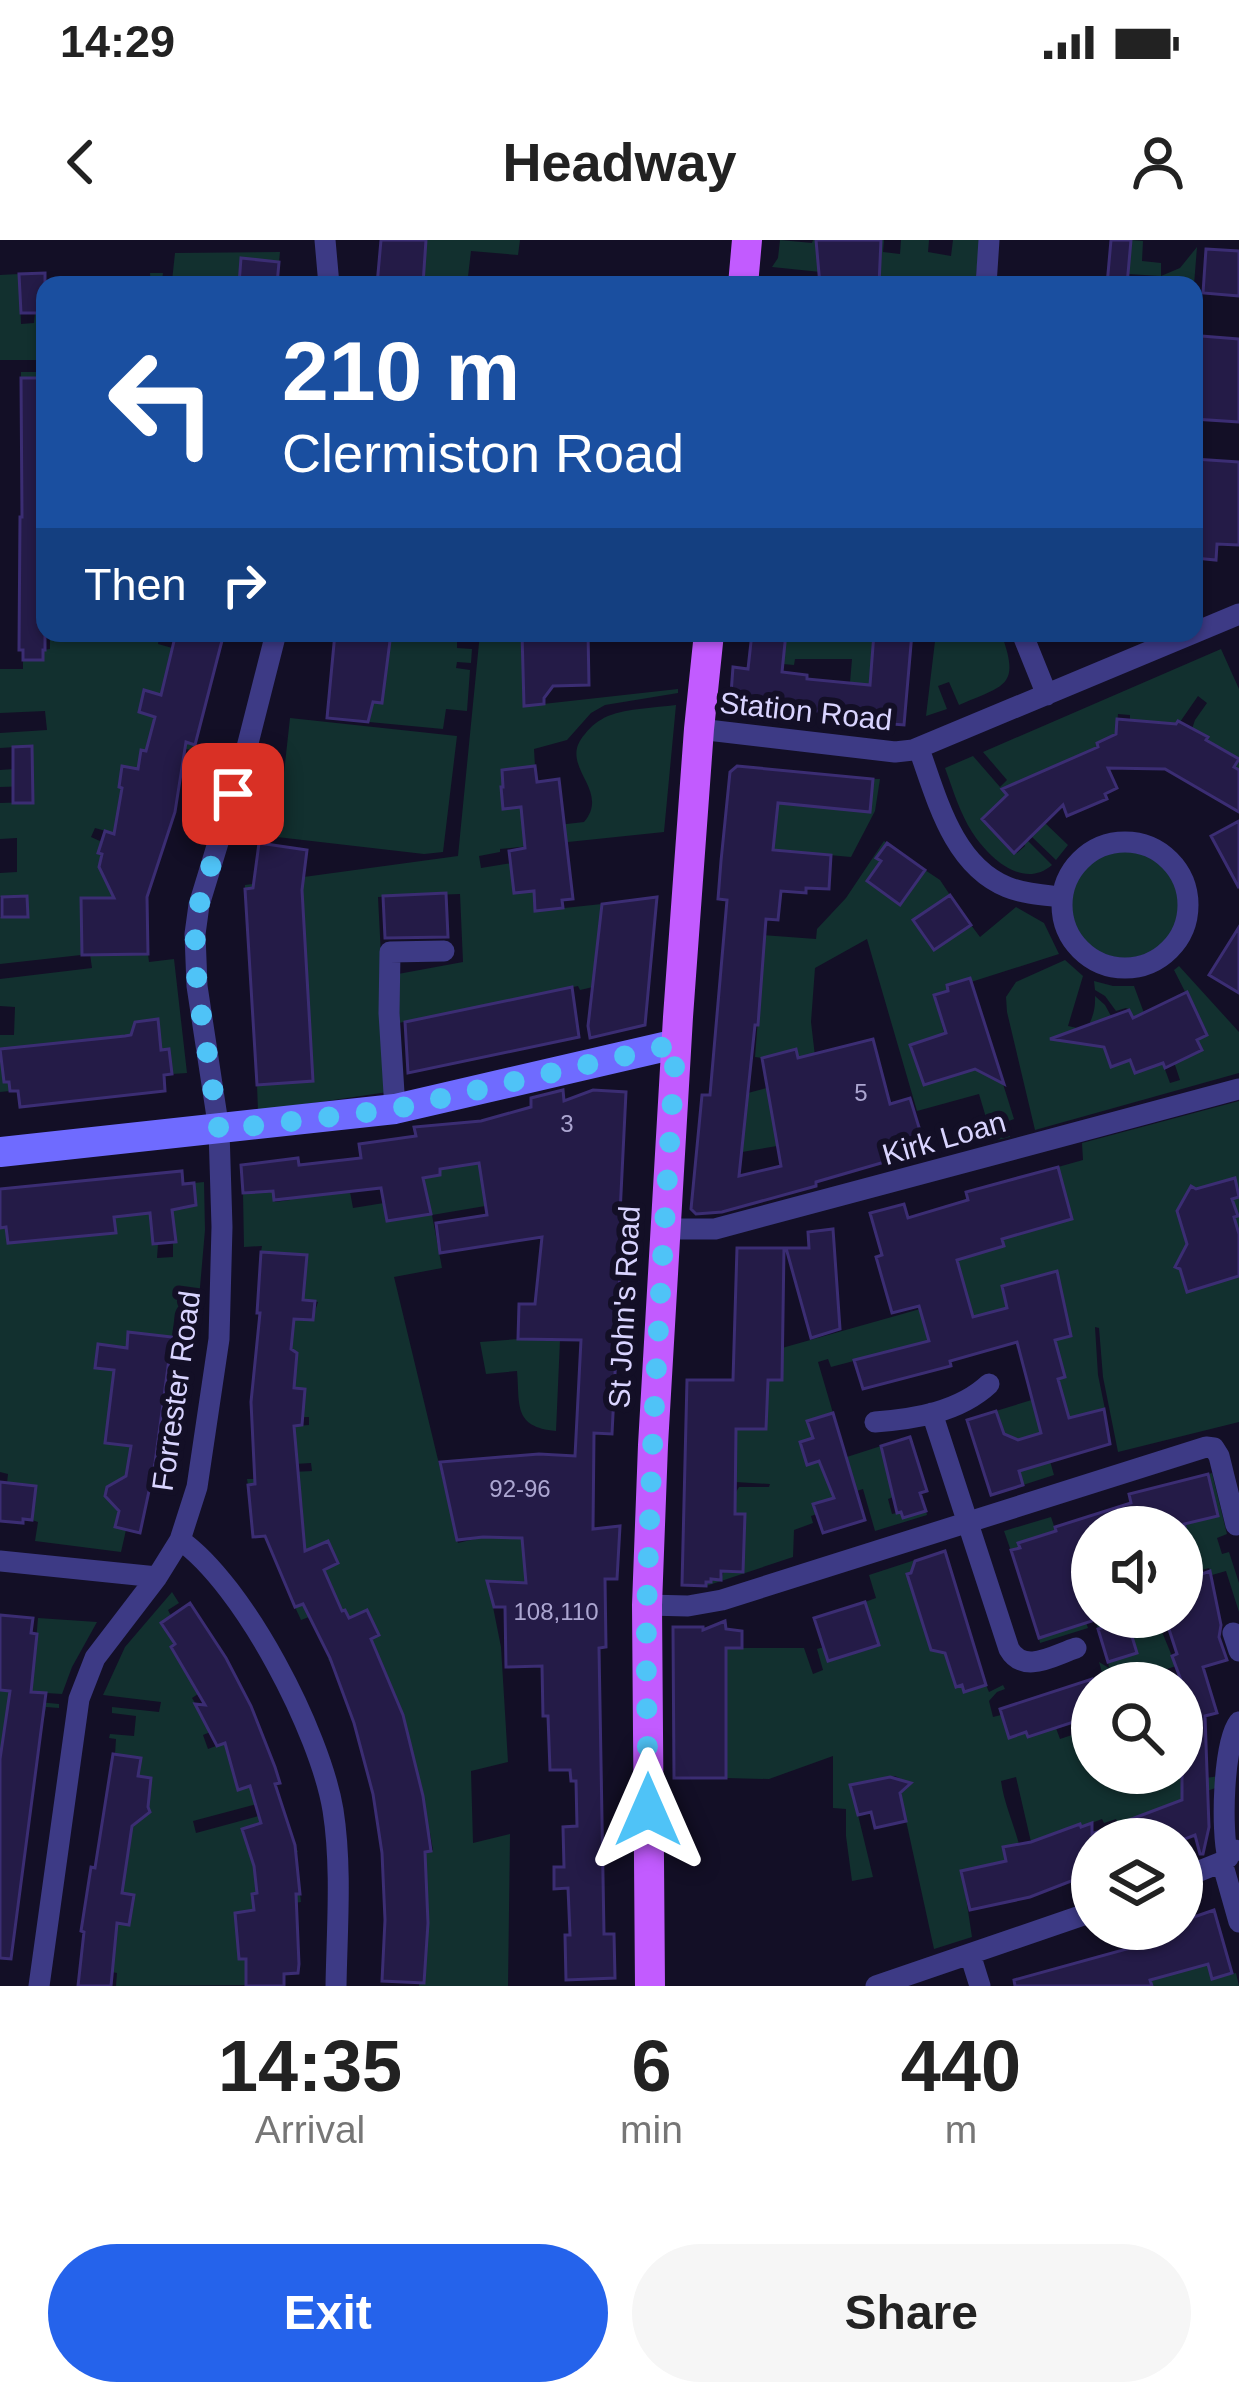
<!DOCTYPE html>
<html lang="en">
<head>
<meta charset="utf-8">
<style>
  body { margin:0; font-family:Helvetica,sans-serif; background:#f6f6f6; color:#222; height:100vh; display:flex; flex-direction:column; font-size:45px; white-space:nowrap }
  * { box-sizing:border-box; margin:0 }
  p { font-size:39px; color:#767676 }
  .icon { flex:none; width:66px; height:66px; fill:none; stroke:currentColor; stroke-width:2; stroke-linecap:round; stroke-linejoin:round }
  .map { position:relative; height:1746px; overflow:hidden }
  .sheet { display:flex; flex-direction:column; background:#fff; flex:1 }
  .sheet>* { flex:none }
  .guide { position:absolute; left:36px; top:36px; width:1167px; height:366px; border-radius:24px; box-shadow:0 3px 9px #0004; background:#1a4fa0; color:#fff; overflow:hidden }
  .buttons { position:absolute; left:1071px; top:1266px; display:grid; gap:24px }
  .buttons a { display:grid; place-items:center; width:132px; height:132px; border-radius:50%; background:#fff; box-shadow:0 3px 9px #0004; font-size:60px }
  .pin { position:absolute; display:grid; place-items:center; width:102px; height:102px; color:#fff; margin:-51px; border-radius:24px; box-shadow:0 6px 18px #0006 }
  .me { position:absolute; width:132px; margin:-66px; rotate:0deg; stroke-linejoin:round; filter:drop-shadow(0 0 9px #0008) }
  .turn { display:flex; align-items:center; gap:42px; height:252px; padding:0 48px; font-size:54px }
  .turn .icon { width:156px; height:156px; stroke-width:2.5 }
  .turn b { display:block; font-size:84px; line-height:102px }
  .then { display:flex; align-items:center; height:114px; padding:0 48px; background:#0003; gap:24px; font-size:45px }
  .eta { display:flex; justify-content:space-evenly; align-items:center; height:204px; text-align:center }
  .eta b { font-size:72px; font-weight:800; line-height:84px }
  .cta { display:flex; gap:24px; margin-top:auto; padding:24px 48px }
  .cta a { flex:1; height:138px; border-radius:72px; background:#2563eb; color:#fff; font-size:48px; font-weight:800; line-height:138px; text-align:center }
  .cta a+a { background:#f6f6f6; color:#222 }
  .status { display:flex; justify-content:space-between; align-items:center; height:84px; padding:0 60px; background:#fff; direction:ltr }
  .status svg { height:33px; fill:currentColor }
  header { display:flex; justify-content:space-between; align-items:center; height:156px; padding:0 48px; background:#fff; font-size:54px; font-weight:800 }
  .map>svg:first-child { display:block }
</style>
</head>
<body>
<div class="status"><b>14:29</b><svg viewBox="0 0 49 12"><path d="M0 12V9h3v3zM5 12V6h3v6zM10 12V3h3v9zM15 12V0h3v12zM26 1h20v11H26zM47 4h2v5h-2z"/></svg></div>
<header><svg class="icon" aria-label="back" viewBox="0 0 24 24"><path d="M15 5l-7 7 7 7"/></svg>Headway<svg class="icon" aria-label="person" viewBox="0 0 24 24"><circle cx="12" cy="8" r="4"/><path d="M4 21q1-7 8-7t8 7"/></svg></header>
<div class="map">
<svg width="1239" height="1746" viewBox="0 0 1239 1746">
  <rect width="100%" height="100%" fill="#130f26"/>
  <path fill="#12302f" d="M385 0H520L518 15 471 11 467 45H410L423 43Z
    M780 0 812 3 813 0H884L883 12 900 14 901 0H929L928 12 951 16 953 0H980L975 45H879V40L918 42 772 27 778 18Z
    M1131 0 1143 1 1142 21 1161 23V36L1180 28 1197 7 1194 45H1160V36L1128 34Z
    M280 12 279 22 241 18 239 45H151L150 33H163L162 40 172 41 175 13Z
    M19 34 21 84 34 83 35 73H45V138H21V132H37L36 120H0V35Z
    M50 393H160L158 404 176 409 160 458 155 456V453L144 451 139 471 149 475 156 474 151 493 195 505 193 510 185 509 138 531 122 527 119 547 131 549 120 595 95 588 91 597 102 602 110 616 101 620V631L151 647 147 657 81 659 107 714H148L149 722 174 719 187 833 172 834 169 809 146 811 147 797 160 795 158 780 137 782V794L9 842 10 851 0 852V795H14L15 767 0 766V739L92 728 90 714 0 724V677H27V656L0 657V633L17 632V598L0 599V563L33 562 32 546 0 547V530L28 528 33 513 32 506 0 508V493L47 490 45 471 0 473V429H23V420H42L43 410 50 409Z
    M391 393H474L473 401H457V408L472 409 471 423 457 422 456 428 470 430 467 471 446 469 443 489 369 482 374 421H388Z
    M480 393H522L525 466 678 449V453L605 465 591 473 567 500 534 509 535 526 502 530 503 547 521 567 523 589 584 582C612 549 556 526 585 494 591 486 599 480 608 476 629 468 654 468 676 465L664 592 500 609V612L479 616 481 628 530 620 536 671 602 664 593 747 580 750 578 746 394 784 398 734 463 722 460 654 378 657 388 852 258 871 257 845 313 841 314 834H300L298 806 311 805 305 699 267 646 245 649V645L458 616Z
    M786 393H874L873 400 879 401 872 411 870 445 850 443 852 419H795L794 425 783 424Z
    M936 393H1001C1021 447 1005 445 959 465L949 442 938 446 947 469 926 476Z
    M1221 409 1239 449V538L1238 530 1234 527 1238 519 1187 504 1195 480 1207 463 1198 456 1171 495H1166V483L1130 480V475L1118 474 1115 513 1107 498 1097 502 1098 507 1074 517 1081 533 1058 525 1013 544 1044 582 1068 605 1056 620 1031 596 1041 586 1008 554 982 579 1017 613 1025 606 1024 603 1027 600 1052 625C1023 650 989 618 972 592 960 573 953 550 945 528L973 516 1000 547 1007 540 983 512Z
    M290 478 457 496 443 612 424 614 277 597Z
    M780 530 787 531 785 564 870 572 873 539H880L875 571 851 617 773 610Z
    M884 601 887 603 877 618 884 623 867 642 900 665 925 630 940 640 950 655 914 680 934 710 971 685 980 697 1016 667 1044 683 1059 714 971 742 969 738 947 745 948 751 934 756 954 829 998 828 1014 879 1006 882 1010 897 993 901 979 854 917 871 867 699 815 728 811 782 816 825 755 817 763 714 762 695 816 699 817 689 846 658Z
    M1071 664a54 54 0 1 1 108 0a54 54 0 1 1-108 0Z
    M1065 720 1083 736 1068 786 1077 788 1075 803 1083 804C1086 783 1096 780 1095 756L1105 765 1111 776 1095 783 1111 827 1130 820 1150 827 1130 770 1126 768 1116 771 1105 756 1095 750 1094 741 1113 746H1134L1170 843 1180 840 1174 822 1202 811 1197 800 1207 795 1174 730 1179 726 1239 792V833L1035 890 1007 772 1006 757 1016 742Z
    M781 844 771 870 777 906 742 912 748 853Z
    M1239 861V1182L1118 1212 1103 1137 1099 1088 1095 1087 1098 1135 1105 1169 1078 1177 1072 1183 1070 1178 1057 1182 1042 1193 1054 1235 1023 1245 996 1171 1061 1151 1058 1139 1065 1136 1062 1124 1055 1126 1032 1105 1071 1096 1061 1064 1064 1062 1057 1031 1003 1046 1007 1068 927 1093 929 1101 831 1127 828 1119 818 1122 833 1173 808 1181 813 1198 800 1202 807 1224 819 1221 822 1225 881 1206 896 1256 888 1259 892 1274 901 1272 904 1277 926 1271 927 1275 875 1291 863 1249 814 1264 817 1274 811 1276 813 1283 794 1290 793 1317 706 1346V1342H711V1339H721L724 1331H743L745 1275 723 1274 739 1247H769L770 1244 735 1242 725 1193 768 1140H782V1108L966 1056 953 1022 1003 1007 1002 999 1058 927 1083 920 1082 903Z
    M481 922 479 926 483 947 503 963 432 975 442 1028 394 1037 458 1303 483 1297 522 1298 561 1346 488 1342 501 1407 508 1522 471 1531 473 1603 510 1594 508 1746H419V1743L424 1742 428 1682 427 1653 419 1648 427 1647 425 1612 433 1610 430 1593 413 1596 423 1560 422 1550 402 1474 390 1442 334 1428 328 1419 379 1394 367 1370 349 1378 344 1370 312 1385 309 1377 301 1380 295 1367 333 1351 324 1330 338 1322 328 1301 302 1312 291 1280 303 1279 302 1263 289 1264 287 1241 248 1245 247 1239H254L255 1234 312 1231 311 1223 295 1224 294 1186 309 1185V1177L252 1178 291 1159 304 1160 305 1149 290 1147 293 1090H264L287 1078 312 1080 318 1062 296 1060 261 1012 262 1006 244 1007 243 953 273 951 275 962 290 960 289 949 310 946 308 924H310L314 955 350 952 353 968 384 963 388 981 431 974 423 938 440 935 439 928Z
    M204 942 205 990 198 1070 175 1073 172 1097 129 1092 126 1111 99 1104 96 1128 111 1130 112 1126 128 1160 110 1159 105 1203 156 1209 124 1246 113 1243 107 1247 120 1264 115 1287 126 1290 121 1312 35 1301 38 1282 32 1280 36 1246 7 1243 8 1234 0 1232V988L6 987 8 1003 112 961 150 973 153 1004H158L157 1018 173 1017V1003L176 1002 172 970 185 969 194 943Z
    M518 1099 560 1100 556 1191C513 1187 520 1165 517 1131L486 1134 480 1102Z
    M1212 1233 1227 1294 1217 1298 1222 1314 1229 1312 1239 1343V1372L1226 1331 1212 1335 1209 1328 1194 1332 1195 1337 1182 1341V1287H1178L1184 1285 1182 1273 1208 1278 1219 1276 1209 1234Z
    M1051 1277 1088 1388 1040 1403 1039 1398 1067 1389 1019 1303 1020 1308 1011 1311 1004 1291Z
    M915 1320 918 1330 911 1332 909 1340 931 1410 944 1409 956 1446 962 1445 964 1451 986 1445 989 1452 1003 1445 1005 1449 997 1452 989 1461 993 1477 1001 1475 1009 1497 1026 1492 1028 1497 1056 1488 1060 1499 1075 1494 1072 1483 1092 1476V1533H1182L1183 1541 1220 1536 1218 1547 1118 1584 1116 1579 1104 1583 1102 1579 1081 1587 1079 1584 1035 1600 1034 1615 1016 1537 1001 1541C1004 1563 1013 1582 1019 1604L1003 1607 1006 1621 962 1631 972 1697 934 1709 900 1553 905 1548 903 1540 895 1536 851 1546 873 1637 852 1641 846 1596V1569L833 1568V1516L769 1539 726 1538V1408H804L813 1434 823 1430 817 1409 848 1400 846 1408 849 1415 878 1405 865 1362 876 1358 869 1335Z
    M172 1352 179 1363 168 1370 171 1376 161 1383 175 1404 171 1407 180 1422 204 1415 220 1406 223 1412 192 1429 204 1450 192 1458 198 1468 232 1483 203 1495 208 1509 232 1500 238 1517 267 1506 270 1513 243 1521 238 1549 250 1546 268 1561 193 1581 196 1593 284 1569 286 1575 249 1587 252 1619 295 1605 298 1612 272 1618 259 1653 252 1654 253 1660 300 1654 301 1662 235 1673 260 1718 261 1745 116 1746 117 1733 112 1732 113 1726 81 1722 87 1696 114 1700 117 1683 129 1684 134 1656 122 1653 134 1575 144 1577 149 1569 138 1536 141 1518 115 1514 116 1499 109 1498 110 1494 134 1496 136 1476 112 1473V1467L159 1472 161 1462 103 1455 125 1407Z
    M1094 1377H1165L1167 1383 1160 1387 1176 1426 1125 1443H1105L1099 1422 1109 1428 1108 1422 1137 1412 1127 1380 1098 1389Z
    M38 1378 97 1382 72 1427 62 1454 30 1452 28 1461 59 1464V1468L46 1467 44 1478 7 1473 0 1519V1450L34 1424Z
    M1156 1689H1160L1167 1713H1205L1212 1739 1236 1733 1239 1746H1152L1150 1738 1167 1733Z"/>
  <path fill="#241b47" stroke="#3b2d73" stroke-width="3" d="M381 0H426L423 44 377 45Z
    M816 0H881L879 45H820Z
    M1111 0H1131L1127 45H1107Z
    M1206 9 1239 11V56L1203 53Z
    M241 18 279 22 277 45H239Z
    M45 33V73H21L19 34Z
    M1201 96 1239 99V182L1194 179Z
    M21 138H45V410H43V420H23V410H19L20 277H22Z
    M1194 219 1239 222V305L1217 304 1216 320 1194 318Z
    M176 393H224L195 505 186 502 175 572 147 657 148 714 82 715 81 658H114L99 627 102 614 98 613 105 591 114 594 122 548 119 547 122 526 138 529 141 510 146 511 155 477 139 472 144 450 161 455Z
    M335 393H391L382 463 373 462 368 482 327 478Z
    M522 393H588L589 445 553 446 544 458V464L524 466Z
    M752 393H786L782 432 807 435V439L870 445 874 393H912L904 485 867 482V475L804 470 803 475 730 468 733 427 748 429Z
    M1117 479 1176 484 1178 481 1208 497 1206 500 1239 519 1234 527 1239 530V572L1165 529 1108 528 1117 548 1105 554 1107 559 1067 576 1063 565 1014 613 982 579 1007 555 1002 549 1098 507 1097 503 1116 494Z
    M32 506 33 563H13V507Z
    M535 526 537 542 559 539 573 659 562 660 563 668 535 671 534 651 514 653 509 611 525 608 521 567 503 569 501 547H503L502 530Z
    M737 526 873 539 870 572 778 563 773 610 831 615 829 649 806 648V653L781 651 778 680 766 679 758 785H755L739 936 781 926 762 818 796 809 798 818 873 799 890 864 910 858 926 910 816 942V946L722 972 696 974 691 969 702 855H710L727 660 718 659 721 621 730 532Z
    M1239 581V648L1211 596Z
    M259 603 307 610 302 650 313 841 257 845 245 649 253 648Z
    M887 603 925 630 900 665 867 641 881 621 876 618Z
    M446 653 448 697 385 698 383 656Z
    M950 655 971 685 934 710 913 680Z
    M27 656 28 677H2V657Z
    M657 657 645 785 590 798 588 786 602 664Z
    M1239 687V753L1209 735Z
    M970 738 1004 844 975 829 924 845 910 805 946 793 934 755 948 751 947 745Z
    M572 747 579 797 408 833 405 782Z
    M1187 752 1207 795 1197 800 1202 810 1165 828 1163 823 1135 833 1130 820 1111 827 1104 807 1050 799 1129 770 1133 778Z
    M158 779 161 810 169 809 172 834 164 835 165 851 20 867 18 851H10L9 842H4L0 809 125 796 131 795 135 782Z
    M563 850 564 861 593 850 626 852 620 974 632 975 631 994 622 993 612 1194 594 1193 593 1289 620 1286 617 1339H605L606 1407 599 1408 604 1694H614L615 1738 566 1740 565 1695H570L568 1648 554 1649V1627H564L563 1587 577 1586 576 1541H571L570 1530H550L548 1476H543L542 1426 506 1427 505 1367H494L487 1341 526 1343 522 1298 483 1297 457 1300 440 1222 539 1214 575 1216 581 1100 518 1099 519 1064H535L542 997 440 1013 436 983 487 975 479 923 440 929V935L423 938 431 974 387 981 381 948 274 960 273 951 243 953 241 925 298 918 299 925 361 918 359 904 416 896 414 887 481 881 531 867V858Z
    M1058 927 1072 979 1002 999 1004 1006 957 1020 973 1077 1007 1068 1002 1046 1057 1031 1071 1096 1055 1100 1065 1137 1058 1139 1069 1178 1104 1169 1110 1204 1019 1231 1023 1245 991 1255 967 1180 996 1171 1004 1194 1018 1200 1041 1193 1017 1102 950 1121 951 1126 863 1149 854 1120 929 1101 919 1066 892 1073 876 1017 882 1015 870 973 904 964 908 978 968 960 966 952Z
    M182 931 183 944 194 943 196 965 172 970 176 1002 153 1004 150 973 114 977 116 993 8 1003 6 987 0 988V949Z
    M1235 938 1239 957 1232 959 1238 976 1234 977 1239 994V1036L1187 1052 1180 1029 1175 1027 1187 1004 1177 971 1191 946 1196 949Z
    M833 989 840 1089 811 1098 786 1008H809L808 992Z
    M737 1008H784L782 1140H768L766 1189H736L735 1274H745L743 1332 721 1331V1340L711 1339V1342H706V1346L682 1345 687 1140H733Z
    M261 1012 307 1015 303 1060 315 1061 313 1080 294 1079 291 1109 297 1113 294 1148 305 1149 302 1185 294 1186 305 1311 328 1301 338 1323 324 1330 342 1371 345 1370 349 1378 367 1370 379 1395 371 1399 403 1475 423 1556 431 1611 425 1612 428 1683 424 1743 382 1741 385 1680 382 1613 373 1554 354 1483 330 1418 303 1364 295 1367 265 1296 253 1297 248 1245 255 1244 251 1162 260 1073H257Z
    M128 1092 172 1097 155 1223 140 1293 115 1287 119 1271 105 1256 107 1247 126 1236 131 1206 105 1203 114 1130 95 1128 98 1104 127 1108Z
    M833 1173 865 1280 823 1293 813 1264 834 1258 819 1221 807 1225 800 1202 813 1198 807 1181Z
    M910 1197 927 1251 920 1253 926 1271 903 1278 901 1272 897 1273 881 1206Z
    M1208 1234 1218 1276 1184 1284 1185 1287H1092V1381L1039 1398 1011 1310 1020 1308 1018 1303 1056 1291 1055 1287 1131 1263 1129 1254Z
    M0 1242 36 1246 32 1280 23 1279V1283L0 1281Z
    M945 1311 986 1445 964 1452 962 1445 956 1447 945 1413 931 1410 907 1334 911 1333 915 1321Z
    M1210 1331 1221 1385 1219 1397 1227 1420 1203 1427 1217 1473 1205 1476 1209 1587 1203 1614H1200L1195 1595 1185 1599H1092V1633L1030 1657 970 1670 961 1631 1006 1621 1003 1607 1031 1602 1080 1584 1081 1587 1092 1583V1594L1182 1560V1443L1172 1416 1177 1414 1165 1377H1182V1341Z
    M865 1362 879 1405 828 1421 814 1378Z
    M190 1363 226 1418 251 1466 275 1527 280 1543 275 1544 295 1605 300 1654H296L299 1724 298 1733 284 1734V1746H246V1719H239L235 1673 254 1670 252 1654 257 1653 254 1626 242 1589 261 1583 250 1546 238 1550 225 1503 217 1506 195 1464 205 1465 171 1407 175 1404 161 1383Z
    M0 1375 33 1378 31 1393 37 1394 31 1452 46 1453 11 1719 0 1718V1519L10 1451 0 1450Z
    M1127 1380 1137 1413 1108 1422 1098 1389Z
    M725 1381 726 1389 742 1391V1408H726V1538H674L673 1387H703V1390Z
    M1092 1439V1476L1028 1497 1026 1492 1009 1498 1000 1469Z
    M113 1514 141 1518 138 1536 151 1538 148 1567 150 1572 132 1586 122 1653 134 1655 129 1685 117 1683 111 1746H78L84 1692 81 1691 91 1627 95 1628Z
    M890 1537 911 1543 900 1553 906 1581 875 1588 871 1572 858 1575 850 1545Z
    M1214 1670 1232 1733 1212 1739 1208 1724 1150 1740 1152 1746H1015L1014 1740 1163 1699 1160 1689H1182V1681Z"/>
  <g fill="none" stroke-linecap="round" stroke-linejoin="round">
    <path stroke="#3d3a85" stroke-width="21" d="M325 0 329 45
      M986 45 989 0
      M1022 393 1047 455
      M699 489 895 512 913 510 1239 374
      M919 509C937 559 953 625 1007 647 1024 654 1044 655 1062 657
      M1062 665a63 63 0 1 1 126 0a63 63 0 1 1-126 0Z
      M395 869 389 773 390 712 444 711
      M664 989H715L1239 849
      M932 1173 1009 1409C1024 1435 1054 1415 1076 1408
      M875 1182C915 1179 959 1172 989 1144
      M180 1300C244 1345 320 1492 333 1570 342 1627 337 1688 336 1746
      M0 1321 157 1337
      M647 1365 688 1366 722 1360 1206 1207 1214 1208 1219 1216 1236 1285
      M1233 1393 1239 1411
      M1228 1618C1221 1591 1223 1503 1239 1482
      M1222 1622 1239 1682
      M1182 1638 1222 1622 1235 1610
      M970 1714 980 1746
      M39 1746 79 1459 95 1418 157 1337 180 1300 197 1247 219 1099 222 987 219 890 197 746 195 694 199 665 246 511 276 393
      M876 1746 1092 1672"/>
    <path stroke="#6f6bff" stroke-width="30" d="M0 912 395 869 676 804"/>
    <path stroke="#c25bff" stroke-width="30" d="M743 45 747 0
      M650 1746 647 1365 653 1205 678 777 699 489 709 393"/>
  </g>
  <g fill="none" stroke-linecap="round" stroke-linejoin="round">
    <path stroke="#4fc3f7" stroke-width="21" stroke-dasharray="0 37.8" d="M233 554 199 665 195 694 197 746 219 890 395 869 676 804C664 989 652 1174 647 1360 645 1430 648 1500 648 1570"/>
  </g>
  <g text-anchor="middle" dominant-baseline="central" stroke-width="12" stroke-linejoin="round" paint-order="stroke">
    <g font-size="24" fill="#aca6d1">
      <text x="861" y="852">5</text>
      <text x="567" y="883">3</text>
      <text x="520" y="1248">92-96</text>
      <text x="556" y="1371">108,110</text>
    </g>
    <g font-size="30" fill="#d9d4ff" stroke="#130f26">
      <text transform="translate(806 471) rotate(6)">Station Road</text>
      <text transform="translate(944 898) rotate(-16)">Kirk Loan</text>
      <text transform="translate(624 1067) rotate(-87)">St John's Road</text>
      <text transform="translate(176 1151) rotate(-82)">Forrester Road</text>
    </g>
  </g>
</svg>
<div class="buttons">
<a><svg class="icon" aria-label="sound" viewBox="0 0 24 24"><path d="M4 9h4l5-4v14l-5-4H4zM17 9q2 3 0 6"/></svg></a>
<a><svg class="icon" aria-label="search" viewBox="0 0 24 24"><circle cx="10" cy="10" r="6"/><path d="M15 15l6 6"/></svg></a>
<a><svg class="icon" aria-label="layers" viewBox="0 0 24 24"><path d="M12 4l9 5-9 5-9-5zM3 14l9 5 9-5"/></svg></a>
</div>
<div class="pin" style="left:233px;top:554px;background:#d93025"><svg class="icon" aria-label="arrive" viewBox="0 0 24 24"><path d="M6 21V4h12l-3 4 3 4H6"/></svg></div>
<svg class="me" style="left:648px;top:1570px" viewBox="-20 -20 40 40"><path d="M0-17L14 15 0 8-14 15z" fill="#4fc3f7" stroke="#fff" stroke-width="4"/></svg>
<div class="guide">
<div class="turn"><svg class="icon" aria-label="left" viewBox="0 0 24 24"><path d="M17 20v-9H6M10 6l-5 5 5 5"/></svg><div><b>210 m</b>Clermiston Road</div></div>
<div class="then">Then<svg class="icon" aria-label="right" viewBox="0 0 24 24"><path d="M7 20v-9h11M14 6l5 5-5 5"/></svg></div>
</div>
</div>
<section class="sheet">
<div class="eta">
<div><b>14:35</b><p>Arrival</p></div>
<div><b>6</b><p>min</p></div>
<div><b>440</b><p>m</p></div>
</div>
<div class="cta"><a>Exit</a><a>Share</a></div>
</section>
</body>
</html>
